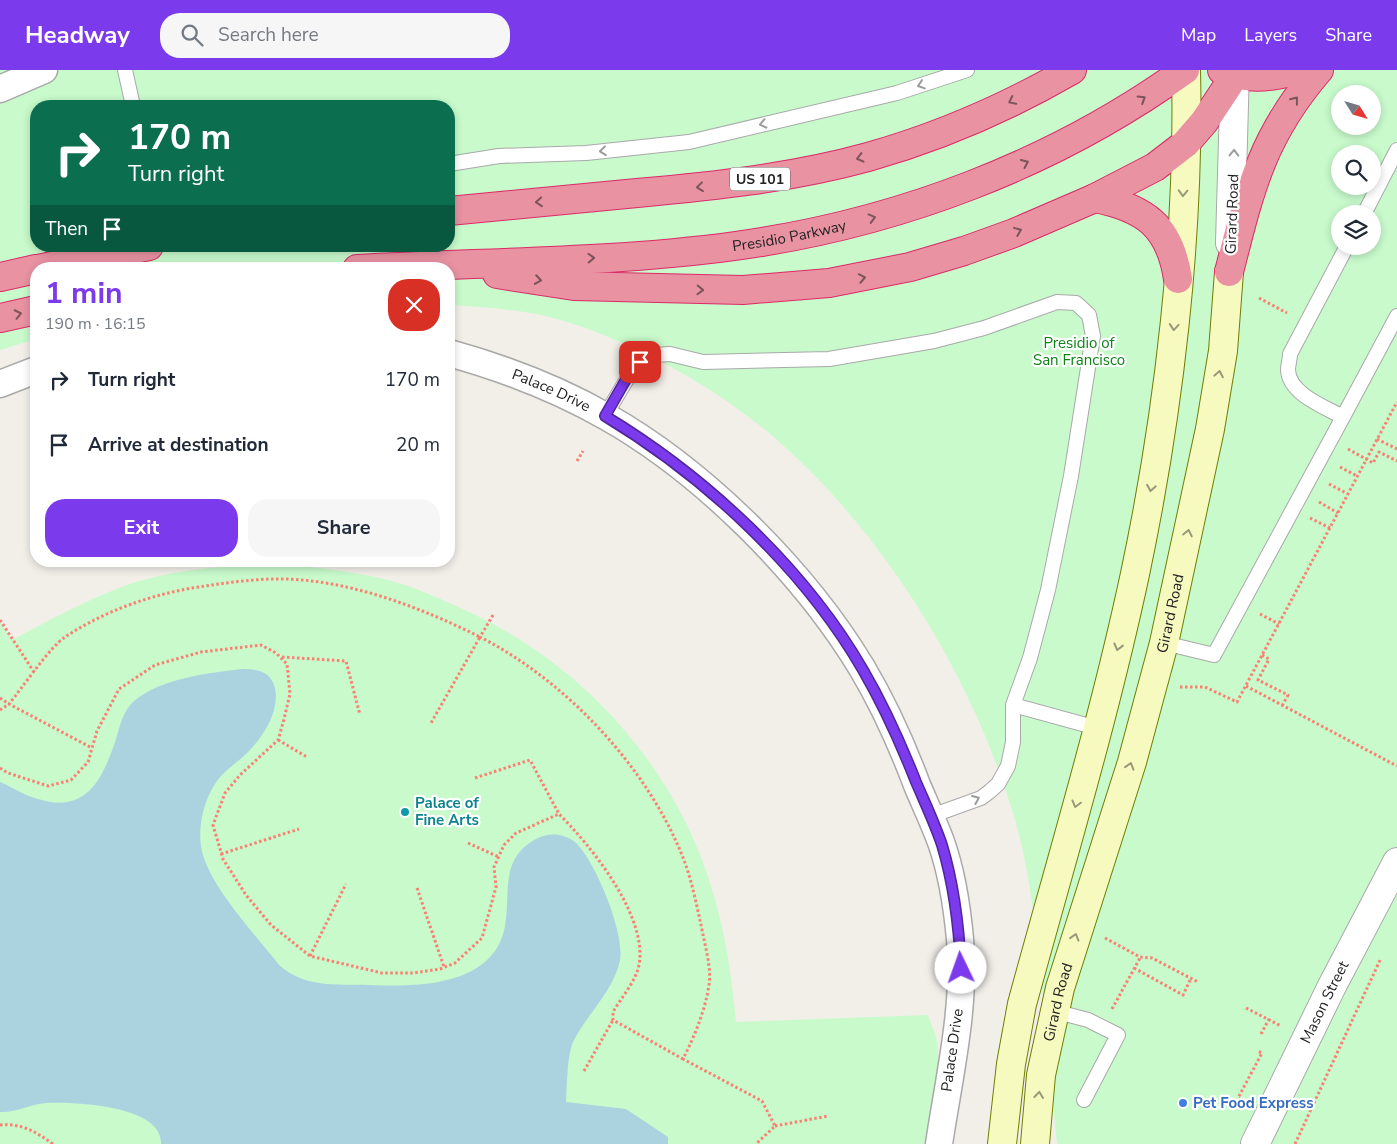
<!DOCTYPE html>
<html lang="en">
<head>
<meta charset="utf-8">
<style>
  body { margin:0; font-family:"Nunito Sans",sans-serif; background:#f6f6f7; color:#1f2937; height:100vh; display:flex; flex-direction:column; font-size:19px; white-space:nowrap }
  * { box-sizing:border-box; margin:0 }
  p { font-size:16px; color:#747a83 }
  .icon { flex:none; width:28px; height:28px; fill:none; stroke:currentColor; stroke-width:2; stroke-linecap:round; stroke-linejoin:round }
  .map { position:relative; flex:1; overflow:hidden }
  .panel { position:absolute; left:30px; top:192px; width:425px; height:305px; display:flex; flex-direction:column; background:#fff; border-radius:20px; box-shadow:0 2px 8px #0003 }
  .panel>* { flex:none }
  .banner { position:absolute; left:30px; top:30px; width:425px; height:152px; border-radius:20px; box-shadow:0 2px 8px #0003; background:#0b6e4f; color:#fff; overflow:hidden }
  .needle { width:32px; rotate:127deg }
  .buttons { position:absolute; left:1331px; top:15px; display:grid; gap:10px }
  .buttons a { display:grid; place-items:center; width:50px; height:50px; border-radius:50%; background:#fff; box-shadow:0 2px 8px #0003; font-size:25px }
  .pin { position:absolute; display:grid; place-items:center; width:42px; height:42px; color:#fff; margin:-21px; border-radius:10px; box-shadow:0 2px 8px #0006 }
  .me { position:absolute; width:55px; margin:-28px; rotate:357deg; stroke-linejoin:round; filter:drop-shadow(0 0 4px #0008) }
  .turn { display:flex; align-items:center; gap:18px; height:105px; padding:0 15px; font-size:22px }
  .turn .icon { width:65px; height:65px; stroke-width:2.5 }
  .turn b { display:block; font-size:35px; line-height:42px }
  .then { display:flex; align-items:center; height:48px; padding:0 15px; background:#0003; gap:10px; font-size:19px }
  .round { display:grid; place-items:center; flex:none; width:52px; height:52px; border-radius:20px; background:#f6f6f7 }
  .head { display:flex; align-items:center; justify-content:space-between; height:85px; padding:0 15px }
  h1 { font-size:30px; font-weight:700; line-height:38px; color:#7c3aed }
  .primary-button { display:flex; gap:10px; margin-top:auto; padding:10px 15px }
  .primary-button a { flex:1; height:58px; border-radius:20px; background:#7c3aed; color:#fff; font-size:20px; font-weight:700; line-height:58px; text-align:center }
  .primary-button a+a { background:#f6f6f7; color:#1f2937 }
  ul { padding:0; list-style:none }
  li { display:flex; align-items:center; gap:15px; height:65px; padding:0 15px }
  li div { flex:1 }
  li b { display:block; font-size:19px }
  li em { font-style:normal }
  header { display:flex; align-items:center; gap:30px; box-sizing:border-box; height:70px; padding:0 25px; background:#7c3aed; color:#fff }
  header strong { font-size:24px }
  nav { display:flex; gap:28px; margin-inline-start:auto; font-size:18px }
  .search { width:350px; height:45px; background:#f6f6f7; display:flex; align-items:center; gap:12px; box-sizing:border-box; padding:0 18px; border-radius:20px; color:#747a83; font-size:19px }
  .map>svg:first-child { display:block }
</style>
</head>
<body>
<header>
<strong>Headway</strong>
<div class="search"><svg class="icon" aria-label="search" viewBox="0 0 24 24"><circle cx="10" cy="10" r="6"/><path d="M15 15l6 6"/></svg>Search here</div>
<nav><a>Map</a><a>Layers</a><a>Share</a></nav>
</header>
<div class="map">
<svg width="1397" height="1074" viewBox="0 0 1397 1074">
  <rect width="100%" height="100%" fill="#f2efe9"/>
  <path fill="#c8facc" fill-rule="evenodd" d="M0 0H1397V1074H1057C1052 1023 1047 971 1042 920 1036 862 1031 805 1015 750 975 611 886 465 777 370 717 317 623 265 546 246 515 239 480 237 449 235V199H36V269L0 280ZM1340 24H1372V56H1340ZM36 36H449V176H36ZM1340 84H1372V116H1340ZM1340 144H1372V176H1340Z
    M276 494C314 497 351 501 388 510 416 517 443 530 469 542 586 596 679 701 714 826 726 867 732 909 736 952L928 945C930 952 934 960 936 967 943 998 932 1043 924 1074H0V552L12 570C48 551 84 531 122 517 170 499 225 496 276 494Z"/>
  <path fill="#aad3df" d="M243 599C257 599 271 601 275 618 280 641 263 667 248 682 237 693 223 701 215 714 204 731 198 755 201 776 206 813 256 865 279 895 305 918 335 914 369 915 416 917 494 917 505 856 511 823 499 789 536 769 548 762 564 763 575 772 595 790 625 863 620 890 614 921 586 945 573 972 567 986 567 1017 566 1032L626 1039 668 1067V1074H161C163 1035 73 1032 46 1033 31 1034 15 1043 0 1042V712C12 717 25 726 38 729 86 744 102 710 115 672 120 657 122 642 134 631 162 608 208 603 243 599Z"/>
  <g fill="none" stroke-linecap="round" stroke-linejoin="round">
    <g stroke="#a9a9a9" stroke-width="16">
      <path id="service" d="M125 0 133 36
        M449 94 499 86 586 83 689 72 897 23 967 0
        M1364 144 1397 80
        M1347 176 1290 284C1290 289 1288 295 1288 300 1289 324 1325 337 1343 347L1397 246
        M605 346 633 299 655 285 670 284 703 292 829 289 934 271 984 258 1057 232 1076 233 1089 245 1093 266 1071 406 1048 520 1030 588 1013 635V672L1008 696 998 714 989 722 981 728 931 746
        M1164 573 1214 585 1343 347
        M1013 635 1097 658
        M1054 941 1088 950 1118 965 1084 1030"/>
    </g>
    <g stroke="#a9a9a9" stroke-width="29">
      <g id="minor">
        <path d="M0 19 44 0"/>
        <path id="s1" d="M449 283C503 298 558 319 607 347 704 402 804 502 862 598 884 635 902 675 917 715 925 734 934 753 941 772 952 803 957 836 960 869 966 937 949 1007 939 1074"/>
        <path d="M0 314 36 300"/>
      </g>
    </g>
    <g stroke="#a9a9a9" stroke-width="30">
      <g id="tertiary">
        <path d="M1230 173 1235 0"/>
        <path id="s2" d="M1255 1074 1332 916 1397 792"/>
      </g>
    </g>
    <g stroke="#707d05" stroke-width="30">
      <g id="secondary">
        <path d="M1002 1074 1011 994 1022 934C1061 791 1104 649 1135 504 1169 343 1190 164 1186 0"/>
        <path id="s3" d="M1035 1074 1041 1005 1060 918 1132 692 1164 573 1210 359 1223 281 1229 202"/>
      </g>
    </g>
    <g stroke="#dc2a67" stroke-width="30">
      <g id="motorway">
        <path d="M1222 0C1247 10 1272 8 1297 0"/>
        <path d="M1095 128C1145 138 1170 156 1178 209"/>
        <path d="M449 141C511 135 574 129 637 123 714 116 792 108 868 87 939 67 1008 37 1072 0"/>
        <path d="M38 199 149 176"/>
        <path id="s4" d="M357 199C483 192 610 193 735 176 896 154 1053 95 1185 0"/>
        <path d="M1229 202C1250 119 1262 66 1319 0"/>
        <path d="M497 204 574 216 743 220 829 213 910 197 964 181 1014 163 1095 128 1155 97 1185 74 1204 52 1235 5"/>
        <path d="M0 207 36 199"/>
        <path d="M0 248 36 240"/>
      </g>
    </g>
    <path stroke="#fa8072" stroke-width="3" stroke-dasharray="2.5 2.5" stroke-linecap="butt" d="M1259 228 1287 243
      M1377 369 1397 379
      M1348 379 1373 393 1379 382 1397 391
      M577 391 583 381
      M1340 397 1357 406
      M1329 414 1348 424
      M1319 432 1338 443
      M1310 448 1330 458
      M1260 544 1279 554
      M493 545 480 567C566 611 646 696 682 785 691 807 696 832 701 855 704 871 712 899 709 915 705 941 695 965 683 989L762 1031 775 1056 756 1074
      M0 550 34 602
      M1262 585 1269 589 1258 610 1288 625 1282 636
      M282 587 346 591 360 645
      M1246 616 1397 696
      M1180 617H1205L1237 632 1397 332
      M0 628 9 634C23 617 49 578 65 567 103 542 147 526 192 518 218 514 244 510 271 509 342 507 418 536 480 567L431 653
      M0 640 9 634 92 678
      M278 670 307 687
      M0 698 8 703 48 716 71 710 88 692 97 661 119 619 155 595 201 582 261 575 276 583 287 594 290 624 283 653 278 670 240 705 225 723 213 755 223 789 246 825 271 855 310 886 382 903H413L440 899 455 893 482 868 496 817 494 797 504 775 516 763 559 744C591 776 648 846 639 895 636 911 621 928 613 942V950L683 989
      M475 708 530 690 559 744
      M468 773 499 787
      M221 784 299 759
      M417 818 444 897
      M1105 868 1140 887 1152 888 1198 912
      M310 886 346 814
      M1134 898 1183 925 1191 908
      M1246 938 1281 956
      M1112 939 1140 888
      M1261 964 1269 949
      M584 1001 613 950
      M1245 1032 1238 1028 1262 983 1257 981
      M0 1055C22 1053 36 1062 53 1074
      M775 1056 828 1046
      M1295 1074 1381 888"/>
    <use href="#service" stroke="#fff" stroke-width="14"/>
    <use href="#minor" stroke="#fff" stroke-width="26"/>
    <use href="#tertiary" stroke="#fff" stroke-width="28"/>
    <use href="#secondary" stroke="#f7fabf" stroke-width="28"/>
    <use href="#motorway" stroke="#e892a2" stroke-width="28"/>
  </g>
  <defs><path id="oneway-chevron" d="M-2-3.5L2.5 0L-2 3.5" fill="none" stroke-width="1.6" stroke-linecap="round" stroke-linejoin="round" transform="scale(1.25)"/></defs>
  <g stroke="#9c9c9c">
    <use href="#oneway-chevron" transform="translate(921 15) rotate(162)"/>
    <use href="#oneway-chevron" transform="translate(763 54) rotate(167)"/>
    <use href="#oneway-chevron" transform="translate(603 81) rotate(174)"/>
    <use href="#oneway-chevron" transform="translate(1234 83) rotate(-89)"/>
    <use href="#oneway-chevron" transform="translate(976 729) rotate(-23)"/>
  </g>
  <g stroke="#7b545c">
    <use href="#oneway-chevron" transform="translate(1142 29) rotate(-32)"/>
    <use href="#oneway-chevron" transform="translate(1295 30) rotate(-52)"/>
    <use href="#oneway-chevron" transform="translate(1012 31) rotate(154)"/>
    <use href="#oneway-chevron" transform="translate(860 88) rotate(166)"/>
    <use href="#oneway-chevron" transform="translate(1025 93) rotate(-24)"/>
    <use href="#oneway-chevron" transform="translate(700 117) rotate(173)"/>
    <use href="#oneway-chevron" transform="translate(539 132) rotate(175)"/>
    <use href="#oneway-chevron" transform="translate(872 148) rotate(-15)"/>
    <use href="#oneway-chevron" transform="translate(1018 161) rotate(-22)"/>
    <use href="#oneway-chevron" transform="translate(591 188) rotate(-2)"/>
    <use href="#oneway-chevron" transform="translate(862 208) rotate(-11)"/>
    <use href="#oneway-chevron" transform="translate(538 210) rotate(9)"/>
    <use href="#oneway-chevron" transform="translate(700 220) rotate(2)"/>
    <use href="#oneway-chevron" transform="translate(18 244) rotate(-12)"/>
  </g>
  <g stroke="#979978">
    <use href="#oneway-chevron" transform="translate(1183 123) rotate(92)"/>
    <use href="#oneway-chevron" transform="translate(1174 257) rotate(95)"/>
    <use href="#oneway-chevron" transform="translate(1219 304) rotate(-80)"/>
    <use href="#oneway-chevron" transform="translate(1151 418) rotate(100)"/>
    <use href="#oneway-chevron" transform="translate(1188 463) rotate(-78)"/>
    <use href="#oneway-chevron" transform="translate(1118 577) rotate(104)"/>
    <use href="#oneway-chevron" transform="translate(1130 696) rotate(-73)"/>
    <use href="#oneway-chevron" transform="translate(1076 734) rotate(105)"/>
    <use href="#oneway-chevron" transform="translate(1075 867) rotate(-73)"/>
    <use href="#oneway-chevron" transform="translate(1039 1025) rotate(-83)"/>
  </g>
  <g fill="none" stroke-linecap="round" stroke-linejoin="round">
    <g stroke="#51269a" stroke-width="12">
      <path id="route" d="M640 292 628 306 605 346C706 407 804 498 863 600 884 636 901 674 916 712 925 733 935 754 942 775 954 815 959 856 961 898"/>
    </g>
    <use href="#route" stroke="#7c3aed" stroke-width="9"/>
  </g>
  <circle fill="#0f9aa8" stroke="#fff" stroke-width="2" cx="405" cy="742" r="5"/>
  <circle fill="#3f7fe0" stroke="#fff" stroke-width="2" cx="1183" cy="1033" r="5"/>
  <g text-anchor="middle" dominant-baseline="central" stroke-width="4.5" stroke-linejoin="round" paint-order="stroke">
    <rect fill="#fff" stroke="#646464" stroke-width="1" x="730" y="97.5" width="60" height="23" rx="4"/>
    <g font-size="14" font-weight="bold" fill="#222">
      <text x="760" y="109">US 101</text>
    </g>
    <g font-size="15" fill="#222" stroke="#fff">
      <text transform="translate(1232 144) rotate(-88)">Girard Road</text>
      <text stroke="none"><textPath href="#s4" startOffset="434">Presidio Parkway</textPath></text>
      <text stroke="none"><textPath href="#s1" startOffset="109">Palace Drive</textPath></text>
      <text stroke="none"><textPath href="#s3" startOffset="549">Girard Road</textPath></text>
      <text stroke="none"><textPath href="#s3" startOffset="144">Girard Road</textPath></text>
      <text stroke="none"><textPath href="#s2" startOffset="158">Mason Street</textPath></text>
      <text transform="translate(952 980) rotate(-82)">Palace Drive</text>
    </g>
    <g font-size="15" fill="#0c8416" stroke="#fff">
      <text x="1079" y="273">Presidio of<tspan x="1079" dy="17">San Francisco</tspan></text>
    </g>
    <g font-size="15" font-weight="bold" fill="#0d838f" stroke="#fff" text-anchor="start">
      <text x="415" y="733">Palace of<tspan x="415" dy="17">Fine Arts</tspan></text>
    </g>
    <g font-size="15" font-weight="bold" fill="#366cbe" stroke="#fff" text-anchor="start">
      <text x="1193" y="1033">Pet Food Express</text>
    </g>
  </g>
</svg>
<div class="buttons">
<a><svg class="needle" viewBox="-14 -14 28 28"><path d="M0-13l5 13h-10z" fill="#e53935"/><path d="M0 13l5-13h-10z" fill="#747a83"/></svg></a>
<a><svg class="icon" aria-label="search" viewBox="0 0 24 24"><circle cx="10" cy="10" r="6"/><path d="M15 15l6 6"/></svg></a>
<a><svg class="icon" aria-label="layers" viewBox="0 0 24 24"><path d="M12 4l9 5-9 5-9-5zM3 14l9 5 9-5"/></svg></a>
</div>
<div class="pin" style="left:640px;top:292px;background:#d93025"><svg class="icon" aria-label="arrive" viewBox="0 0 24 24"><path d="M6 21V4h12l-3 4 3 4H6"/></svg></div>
<svg class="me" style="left:961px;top:898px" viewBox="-20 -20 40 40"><circle r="19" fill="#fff"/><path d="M0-13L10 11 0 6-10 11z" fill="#7c3aed"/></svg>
<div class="banner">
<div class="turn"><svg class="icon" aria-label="right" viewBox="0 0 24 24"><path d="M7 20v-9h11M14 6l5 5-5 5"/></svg><div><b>170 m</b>Turn right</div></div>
<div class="then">Then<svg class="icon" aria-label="arrive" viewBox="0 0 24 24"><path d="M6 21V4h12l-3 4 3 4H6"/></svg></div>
</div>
<section class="panel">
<div class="head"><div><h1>1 min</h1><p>190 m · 16:15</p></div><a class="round" style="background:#d93025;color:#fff"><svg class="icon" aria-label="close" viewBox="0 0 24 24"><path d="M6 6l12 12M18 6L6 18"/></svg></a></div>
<ul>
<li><svg class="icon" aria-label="right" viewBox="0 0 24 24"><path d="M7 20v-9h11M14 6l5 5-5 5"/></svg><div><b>Turn right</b></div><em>170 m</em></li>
<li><svg class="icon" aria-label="arrive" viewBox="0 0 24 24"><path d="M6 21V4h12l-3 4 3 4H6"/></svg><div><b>Arrive at destination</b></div><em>20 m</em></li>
</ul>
<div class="primary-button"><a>Exit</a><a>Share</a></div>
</section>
</div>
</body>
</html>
